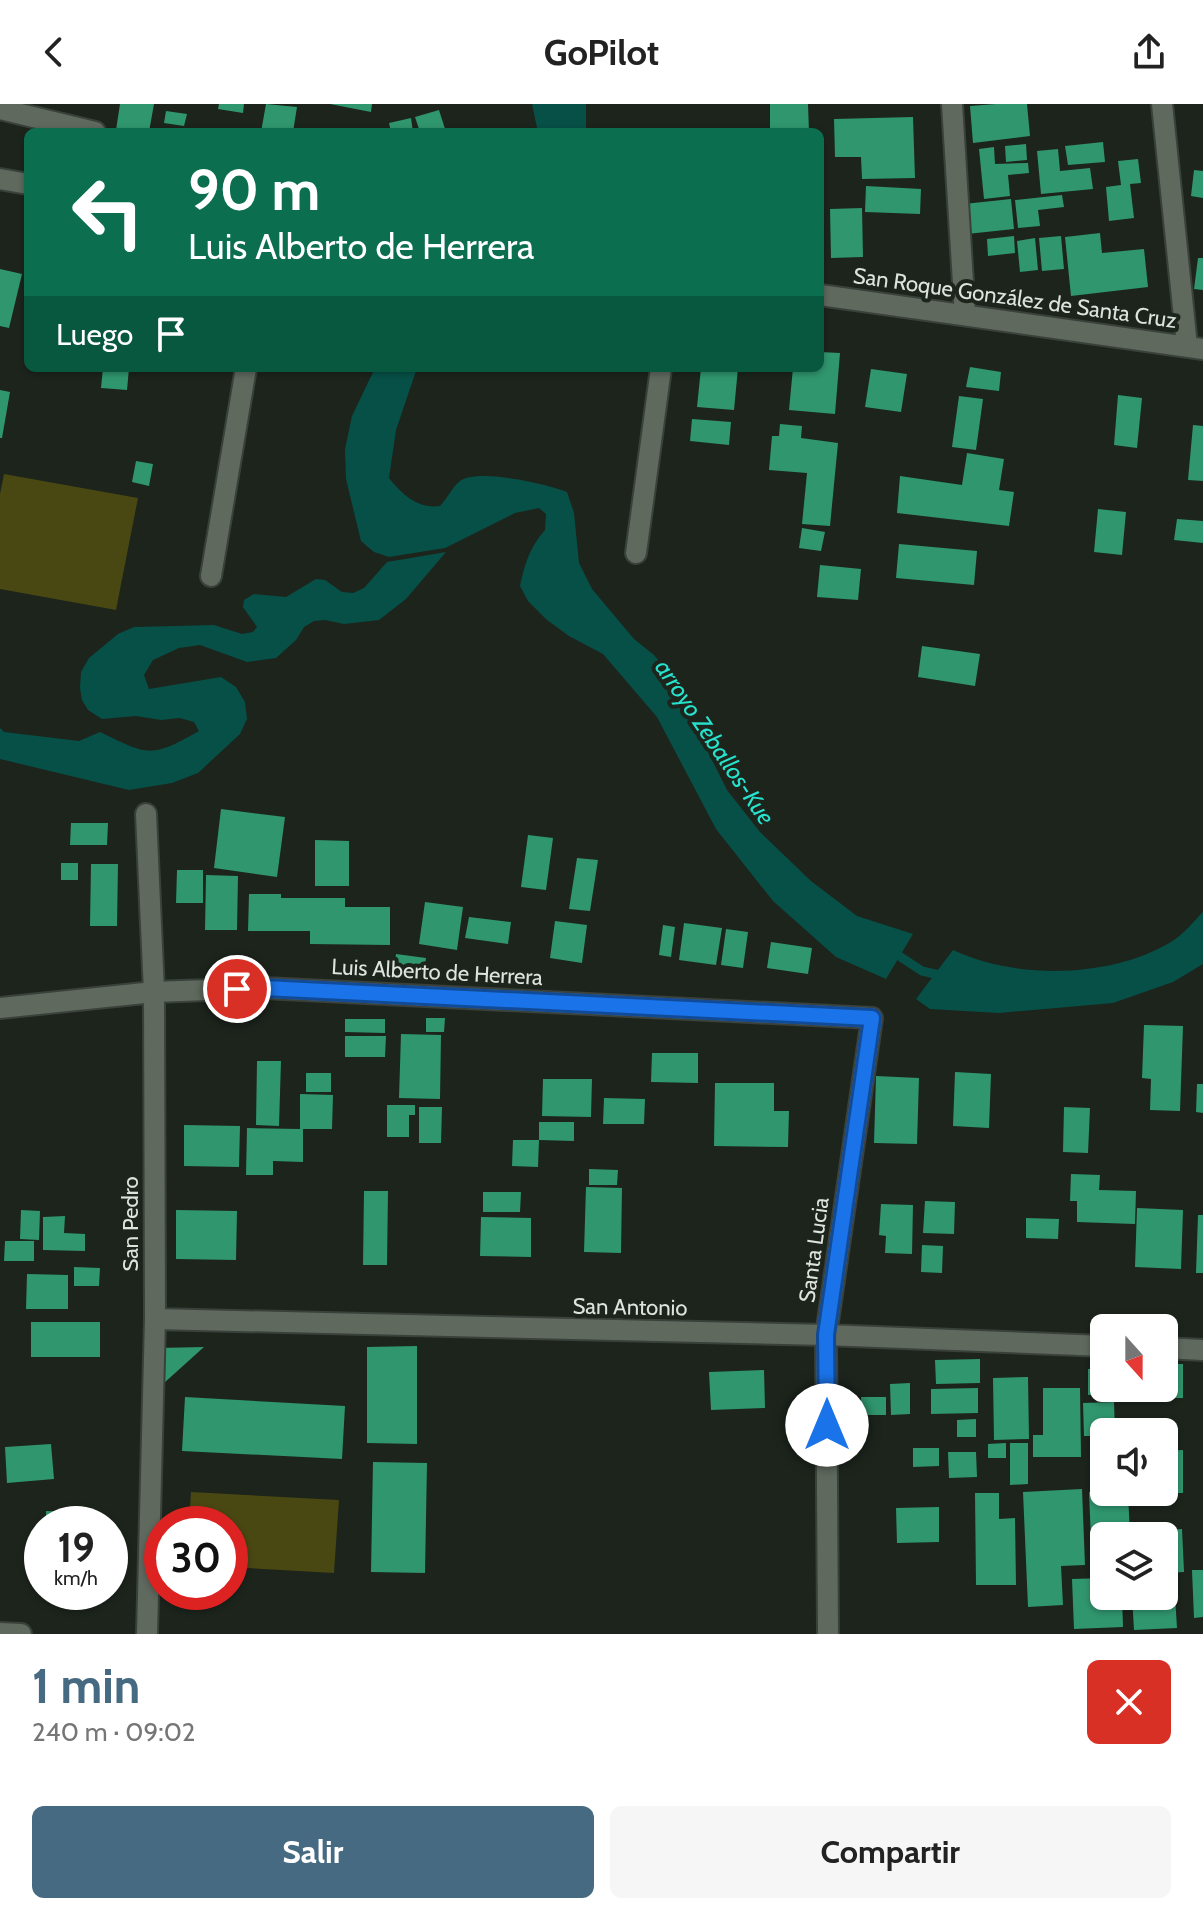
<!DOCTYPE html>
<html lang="es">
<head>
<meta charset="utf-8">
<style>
  body { margin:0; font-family:Cabin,sans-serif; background:#f6f6f6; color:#222; height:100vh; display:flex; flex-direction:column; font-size:30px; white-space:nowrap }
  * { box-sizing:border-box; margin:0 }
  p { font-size:26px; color:#767676 }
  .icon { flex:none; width:44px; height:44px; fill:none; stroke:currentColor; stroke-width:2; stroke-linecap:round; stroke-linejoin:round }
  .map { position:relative; height:1530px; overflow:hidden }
  .sheet { display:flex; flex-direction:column; background:#fff; flex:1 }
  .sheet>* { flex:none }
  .top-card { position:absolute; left:24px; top:24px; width:800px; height:244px; border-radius:12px; box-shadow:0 2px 6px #0004; background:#0b6e4f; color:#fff; overflow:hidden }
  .needle { width:52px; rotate:159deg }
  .fabs { position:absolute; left:1090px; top:1210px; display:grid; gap:16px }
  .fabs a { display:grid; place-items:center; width:88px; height:88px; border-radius:12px; background:#fff; box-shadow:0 2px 6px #0004; font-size:40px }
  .speed { position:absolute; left:24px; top:1402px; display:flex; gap:16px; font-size:40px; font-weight:700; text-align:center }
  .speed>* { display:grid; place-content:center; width:104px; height:104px; border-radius:50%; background:#fff; box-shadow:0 2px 6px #0004; line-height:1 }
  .speed small { font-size:20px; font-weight:400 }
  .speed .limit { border:12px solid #d22; background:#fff; color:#111 }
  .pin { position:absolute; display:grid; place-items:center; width:68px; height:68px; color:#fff; margin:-34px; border:4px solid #fff; border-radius:50%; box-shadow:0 2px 8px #0007 }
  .me { position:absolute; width:88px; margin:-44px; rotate:0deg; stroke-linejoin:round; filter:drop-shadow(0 0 6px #0008) }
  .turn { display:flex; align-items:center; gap:28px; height:168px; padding:0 32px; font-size:36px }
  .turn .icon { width:104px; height:104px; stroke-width:2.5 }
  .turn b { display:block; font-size:56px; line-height:68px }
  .then { display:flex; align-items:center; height:76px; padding:0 32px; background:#0003; gap:16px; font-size:30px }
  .round { display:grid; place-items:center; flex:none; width:84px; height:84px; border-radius:12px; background:#f6f6f6 }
  .headline { display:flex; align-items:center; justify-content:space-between; height:136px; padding:0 32px }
  h1 { font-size:48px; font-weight:700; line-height:60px; color:#466a81 }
  .action { display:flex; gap:16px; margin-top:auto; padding:16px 32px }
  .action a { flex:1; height:92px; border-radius:12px; background:#466a81; color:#fff; font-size:32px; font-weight:700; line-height:92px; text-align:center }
  .action a+a { background:#f6f6f6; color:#222 }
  header { display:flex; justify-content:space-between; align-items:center; height:104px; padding:0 32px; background:#fff; font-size:36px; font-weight:700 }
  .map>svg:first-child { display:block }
</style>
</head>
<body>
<header><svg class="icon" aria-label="back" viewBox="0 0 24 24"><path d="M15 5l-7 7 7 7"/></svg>GoPilot<svg class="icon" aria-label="share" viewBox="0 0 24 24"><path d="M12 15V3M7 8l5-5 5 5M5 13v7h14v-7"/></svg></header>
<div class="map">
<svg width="1203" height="1530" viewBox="0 0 1203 1530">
  <rect width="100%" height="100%" fill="#1c241c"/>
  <path fill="#494712" d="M4 370 138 394 116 506 0 485V390Z
    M191 1388 339 1396 334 1469 230 1463V1420H189Z"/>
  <path fill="#075047" d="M532 0H586V28H538Z
    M375 264H417L396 326 389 374C402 390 417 405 440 402 447 395 453 382 460 377 478 364 547 380 567 388L574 409 579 459 592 485 634 535 654 551 668 568 727 686 760 728 811 777 857 812 913 830 886 875 836 853 773 797 716 725 657 613 603 550 569 532 547 516 528 497 520 482C525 459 530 443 545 426L546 410 539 404 515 409 445 444 389 453 374 448 361 437 346 375 345 345 352 312Z
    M446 448 406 495 379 516 344 520 325 516 314 517 304 523 296 536 276 554 247 558 200 541 179 544 153 556 144 571 149 585 221 573 236 583 245 598 247 615 240 630 198 669 172 679 129 686 0 655V624L4 628 79 637 100 628C148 651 150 655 199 627L194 618 180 614 161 616 136 612 102 615 88 606 82 596 80 584 81 568 89 554 118 530 134 523 214 521 242 530 253 528 257 523 243 503 244 496 254 490 286 493 316 475 325 476 342 488 353 489 364 484 387 458Z
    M1203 808V860L1173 878 1113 899 999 909 930 905 916 895 953 846C1017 876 1111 874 1171 838 1183 831 1193 818 1203 808Z"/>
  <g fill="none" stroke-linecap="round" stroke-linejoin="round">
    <path stroke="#075047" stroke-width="9" d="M890 846 922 867 944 872"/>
  </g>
  <path fill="#30966e" d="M120 0H154L149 28 116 26Z
    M219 0H244L243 9 218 5Z
    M266 0 297 3 293 28H261Z
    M330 0H372L371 8Z
    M770 0H808L809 28H770Z
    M996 0H1027L1030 32 973 39 970 2Z
    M439 6 446 28H420L415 13Z
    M166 7 187 10 184 22 164 19Z
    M913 13 915 74 862 75 861 53H835L834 15Z
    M411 14 413 28H391L389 19Z
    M1103 38 1105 58 1068 61 1065 42Z
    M1026 40 1027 56 1006 58 1005 42Z
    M994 43 995 60 1028 59 1029 69 1008 71 1010 92 984 95 979 45Z
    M1058 45 1060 67 1090 64 1093 85 1041 90 1037 47Z
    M1138 55 1141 79 1130 80 1134 114 1109 117 1106 83 1121 81 1118 57Z
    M1194 66 1203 67V94L1191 92Z
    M866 82 921 85 920 110 865 108Z
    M1062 91 1064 103 1038 106 1040 122 1018 124 1015 96Z
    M1011 95 1014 125 967 130 964 100Z
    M862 104 863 153 831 154 830 105Z
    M1100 129 1102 149 1144 145 1148 183 1071 192 1065 133Z
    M1014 132 1015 149 988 152 987 135Z
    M1061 132 1064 165 1042 167 1039 134Z
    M1035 134 1038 166 1020 168 1017 137Z
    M1198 154H1203V186L1194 185Z
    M0 165 22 170 9 224 0 222Z
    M820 248 840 249 835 310 789 306 793 264H820Z
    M970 263 1001 268 999 287 966 283Z
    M103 264H129L127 286 101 284Z
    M701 264H738L734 306 697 303Z
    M871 265 907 270 901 308 865 303Z
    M0 286 10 288 2 334H0Z
    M1118 291 1142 294 1137 344 1114 341Z
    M959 292 983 295 976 346 952 343Z
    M692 315 731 318 729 341 690 337Z
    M780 320 802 322 801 334 838 339 830 422 802 420 807 369 769 366 772 332H779Z
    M1193 321 1203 322V377L1188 376Z
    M967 349 1004 355 999 386 1014 388 1009 422 897 409 900 372 962 381Z
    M136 357 153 360 149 382 132 378Z
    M1098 405 1126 408 1122 451 1094 448Z
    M1177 415 1203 417V439L1174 436Z
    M802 424 825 428 821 447 799 444Z
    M899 440 977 447 974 481 896 474Z
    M820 461 861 465 858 496 817 493Z
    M922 542 980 550 975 582 918 573Z
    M221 705 285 713 277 773 214 764Z
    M71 719H108L107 741H70Z
    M528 731 553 734 546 786 521 783Z
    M315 736 349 737V782H315Z
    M577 754 598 756 590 807 569 805Z
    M61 759H78V776H61Z
    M91 760H118L117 822H90Z
    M177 766H203V799H176Z
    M206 771 238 772 237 826H205Z
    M249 790H281V794H345V803H390V841L310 840V827H248Z
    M425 798 463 803 457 846 419 840Z
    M469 813 511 818 508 840 465 834Z
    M555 817 587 821 582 859 550 854Z
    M684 819 722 824 716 861 679 856Z
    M663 821 675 823 671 853 659 851Z
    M726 825 748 828 743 864 721 861Z
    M771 838 812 844 808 870 767 864Z
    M396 850 426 854 424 870 394 866Z
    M426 914H445L444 928H426Z
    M345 915H385V929L345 928Z
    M1144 921 1183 922 1180 1007 1150 1006 1151 975 1142 974Z
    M401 930 441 931 440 995 399 994Z
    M345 932H386L385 953H345Z
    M652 949H698V979L651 978Z
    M257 957H281L279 1022 256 1021Z
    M955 968 991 970 989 1024 953 1022Z
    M306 969H331V988H306Z
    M876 972 919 974 917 1040 874 1039Z
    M543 975H592L591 1013 542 1012Z
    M715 979H774V1007H789L788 1043 714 1042Z
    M1197 980H1203V1009L1196 1008Z
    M300 990 333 991 332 1025H303V1058L273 1057V1071H246L247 1024 300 1025Z
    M604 994 645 995 644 1020H603Z
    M387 1001H415V1011H409V1033H387Z
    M419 1003H442L441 1039H419Z
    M1064 1003 1090 1004 1088 1049 1063 1048Z
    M539 1018H574V1037L539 1036Z
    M184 1021 240 1022 239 1063 184 1062Z
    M513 1036H539L538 1063 512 1062Z
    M589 1065 618 1066 617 1081H589Z
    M1071 1070 1100 1071 1099 1086 1136 1087 1135 1120 1077 1118V1097H1070Z
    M586 1083 622 1084 621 1149 584 1148Z
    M364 1087H388L387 1161H363Z
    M483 1088H521L520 1108H483Z
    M925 1097 955 1098 954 1130 923 1129Z
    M881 1100 913 1101 912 1150 885 1149 886 1132 879 1131Z
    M1137 1104 1183 1106 1181 1165 1135 1163Z
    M21 1106 40 1107 39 1136 20 1135Z
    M176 1106 237 1107 236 1156 176 1155Z
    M1198 1111H1203V1169H1196Z
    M65 1112 64 1129 85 1130V1147L43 1146V1113Z
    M481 1113 531 1114V1153L480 1152Z
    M1026 1114 1059 1115 1058 1135 1026 1134Z
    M5 1137H34V1157H4Z
    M922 1141 943 1142 942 1169 921 1168Z
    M74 1163 100 1164 99 1182H74Z
    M27 1170 68 1171V1205H26Z
    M31 1218H100V1253H31Z
    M417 1242V1340L367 1339V1243Z
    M204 1243 164 1279 158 1285 157 1244Z
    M980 1255V1279L936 1280 935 1256Z
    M1164 1260H1183V1294H1151L1150 1284H1164Z
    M1088 1265H1104V1284H1130V1291H1088Z
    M764 1266 765 1304 711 1306 709 1268Z
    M1028 1273 1029 1335 994 1336 993 1274Z
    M910 1279V1310L891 1311 890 1280Z
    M978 1284V1309L931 1310V1285Z
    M1043 1284H1080L1081 1353H1033V1331H1043Z
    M185 1293 345 1302 342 1355 182 1347Z
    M861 1293H886V1311H861Z
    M1114 1298 1115 1328H1104V1332H1084L1083 1299Z
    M976 1315V1333H957V1316Z
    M1006 1339V1354H988V1340Z
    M1010 1339H1028V1380L1010 1381Z
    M51 1340 54 1375 7 1379 5 1343Z
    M913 1344H939V1362L913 1363Z
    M1183 1346V1389H1164V1347Z
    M948 1348H976L977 1373 949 1374Z
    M373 1358 427 1359 425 1469 371 1468Z
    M1082 1385 1085 1461 1061 1462 1063 1501 1028 1503 1023 1388Z
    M1089 1388H1128L1130 1432H1104V1459H1092Z
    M975 1389H999V1415L1015 1414 1016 1481H976Z
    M939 1403V1438L897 1439 896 1404Z
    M46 1407 79 1408V1420H46Z
    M1182 1425 1184 1468 1164 1469V1432H1150L1149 1427Z
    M1192 1466H1203V1513L1194 1514Z
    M1104 1474V1492H1122L1123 1523 1074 1525 1072 1475Z
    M1174 1475 1177 1524 1134 1526 1132 1492H1164V1476Z"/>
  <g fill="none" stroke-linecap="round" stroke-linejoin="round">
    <g stroke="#3a403a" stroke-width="24">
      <path id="minor" d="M952 0 965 211
        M1162 0 1187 242
        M0 5 95 28
        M0 75 28 80
        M820 191 1203 245
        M636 449 661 264
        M211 472 246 264
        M146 710 154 888 155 1215 147 1530
        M0 904 154 888 264 884 872 914 826 1231 828 1530
        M155 1215 826 1231 1104 1242
        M1164 1244 1203 1246
        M0 1529 21 1530"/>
    </g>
    <use href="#minor" stroke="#5f695e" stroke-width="20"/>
  </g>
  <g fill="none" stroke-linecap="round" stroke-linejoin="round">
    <g stroke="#114b97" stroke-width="20">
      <path id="route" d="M237 885 264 884 872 914 826 1231 827 1321"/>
    </g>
    <use href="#route" stroke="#1a73e8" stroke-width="14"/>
  </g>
  <g text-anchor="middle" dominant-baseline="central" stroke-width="8" stroke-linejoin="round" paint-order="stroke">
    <g font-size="22" fill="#dde3dd" stroke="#1c241c">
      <text transform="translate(1015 194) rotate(8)">San Roque González de Santa Cruz</text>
      <text transform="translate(437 868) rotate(3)">Luis Alberto de Herrera</text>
      <text transform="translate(130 1120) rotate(-90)">San Pedro</text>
      <text transform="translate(814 1146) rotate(-82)">Santa Lucia</text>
      <text transform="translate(630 1203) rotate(1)">San Antonio</text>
    </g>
    <g font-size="24" font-style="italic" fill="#27e2cc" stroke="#1c241c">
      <text transform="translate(715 638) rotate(56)">arroyo Zeballos-Kue</text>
    </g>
  </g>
</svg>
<div class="fabs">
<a><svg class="needle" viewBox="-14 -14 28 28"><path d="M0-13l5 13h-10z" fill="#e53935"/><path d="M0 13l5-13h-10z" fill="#767676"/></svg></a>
<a><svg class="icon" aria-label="sound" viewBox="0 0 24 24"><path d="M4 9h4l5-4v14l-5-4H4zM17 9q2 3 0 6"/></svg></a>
<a><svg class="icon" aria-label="layers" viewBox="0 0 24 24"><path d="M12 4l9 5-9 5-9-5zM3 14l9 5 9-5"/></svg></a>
</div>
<div class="speed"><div>19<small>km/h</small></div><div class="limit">30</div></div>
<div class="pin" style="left:237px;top:885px;background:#d93025"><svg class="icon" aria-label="arrive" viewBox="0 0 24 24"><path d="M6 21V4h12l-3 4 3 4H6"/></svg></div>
<svg class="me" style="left:827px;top:1321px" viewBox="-20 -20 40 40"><circle r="19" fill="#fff"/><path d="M0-13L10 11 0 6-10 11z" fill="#1a73e8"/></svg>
<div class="top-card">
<div class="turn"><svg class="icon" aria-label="left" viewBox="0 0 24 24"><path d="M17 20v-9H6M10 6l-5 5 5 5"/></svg><div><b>90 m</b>Luis Alberto de Herrera</div></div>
<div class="then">Luego<svg class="icon" aria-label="arrive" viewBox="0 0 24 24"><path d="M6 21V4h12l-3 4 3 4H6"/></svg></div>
</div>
</div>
<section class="sheet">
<div class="headline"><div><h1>1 min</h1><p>240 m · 09:02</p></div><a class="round" style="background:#d93025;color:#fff"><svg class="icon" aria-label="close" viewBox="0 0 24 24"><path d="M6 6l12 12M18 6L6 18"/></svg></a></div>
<div class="action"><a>Salir</a><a>Compartir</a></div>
</section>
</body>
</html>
